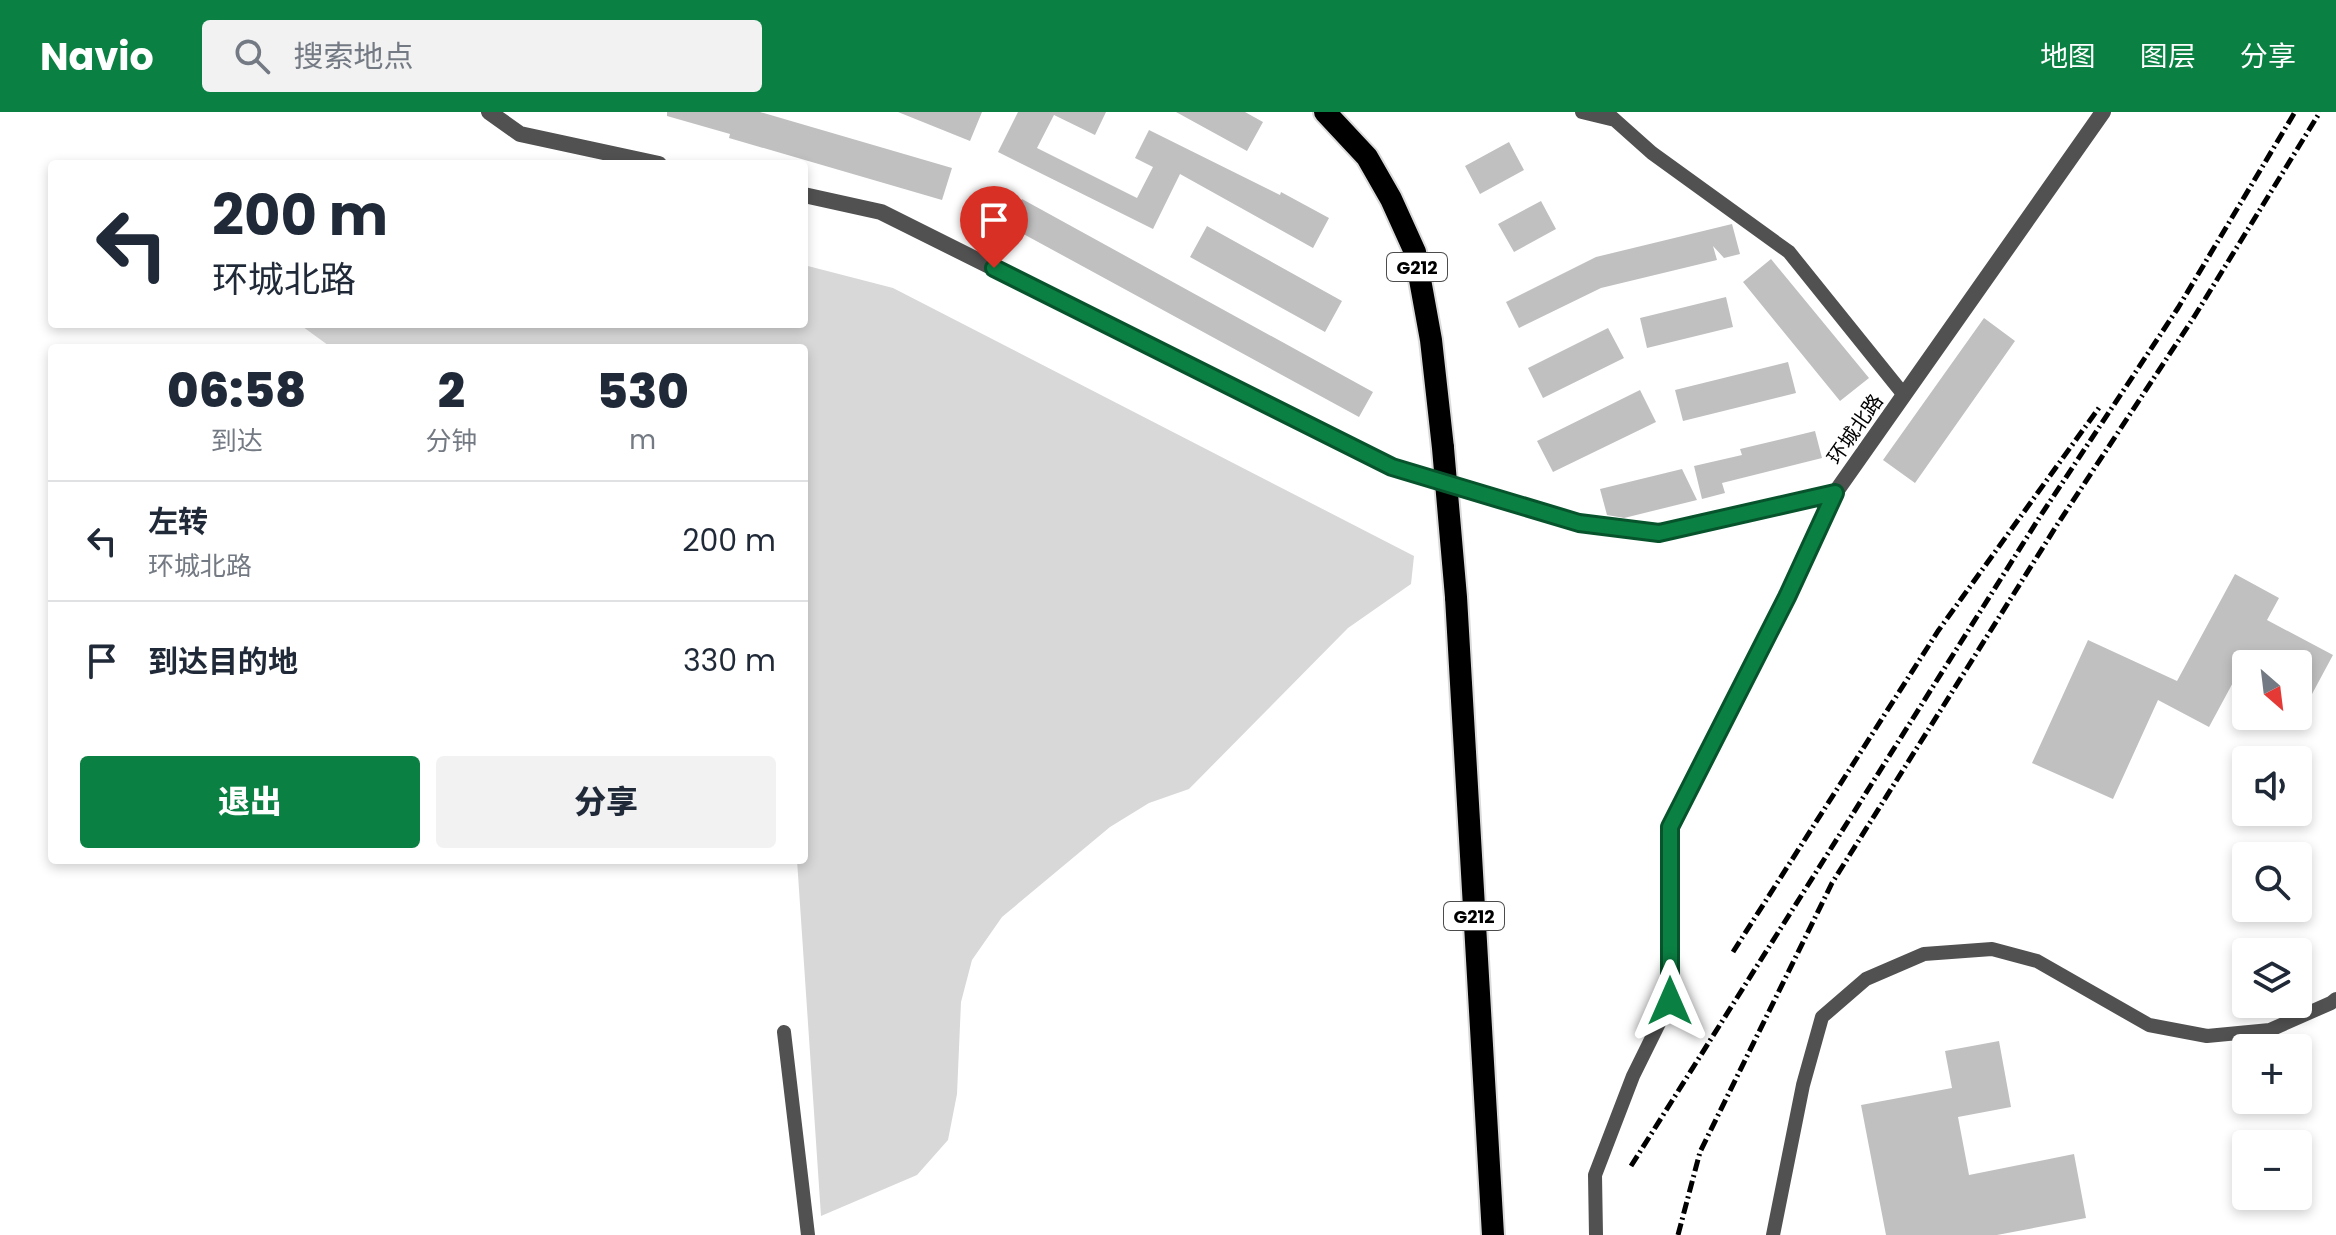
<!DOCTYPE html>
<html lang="zh">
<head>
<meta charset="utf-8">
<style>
  body { margin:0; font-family:Poppins,"Noto Sans SC",sans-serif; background:#f2f2f3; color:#1f2937; height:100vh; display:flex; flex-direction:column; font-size:30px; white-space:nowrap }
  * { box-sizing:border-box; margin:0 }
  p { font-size:26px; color:#747a83 }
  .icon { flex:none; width:44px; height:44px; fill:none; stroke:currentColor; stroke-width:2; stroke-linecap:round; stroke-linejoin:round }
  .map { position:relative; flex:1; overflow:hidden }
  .sheet { position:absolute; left:48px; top:232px; width:760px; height:520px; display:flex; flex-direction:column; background:#fff; border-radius:8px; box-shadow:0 4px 12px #0003 }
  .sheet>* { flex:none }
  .banner { position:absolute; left:48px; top:48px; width:760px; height:168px; border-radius:8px; box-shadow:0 4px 12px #0003; background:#fff; color:#1f2937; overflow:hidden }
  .needle { width:52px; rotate:152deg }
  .tools { position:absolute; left:2232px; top:538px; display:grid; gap:16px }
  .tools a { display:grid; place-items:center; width:80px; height:80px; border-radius:8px; background:#fff; box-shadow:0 4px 12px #0003; font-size:40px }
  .pin { position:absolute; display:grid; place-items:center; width:68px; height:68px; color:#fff; margin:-82px -34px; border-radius:50% 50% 50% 0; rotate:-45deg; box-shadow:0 0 8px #0007 }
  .pin .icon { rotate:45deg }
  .me { position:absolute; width:88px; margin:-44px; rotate:0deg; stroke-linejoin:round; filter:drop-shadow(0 0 6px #0008) }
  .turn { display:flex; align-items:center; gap:28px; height:168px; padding:0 32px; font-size:36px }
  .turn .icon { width:104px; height:104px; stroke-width:2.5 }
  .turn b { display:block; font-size:56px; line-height:68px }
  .eta { display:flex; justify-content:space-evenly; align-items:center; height:136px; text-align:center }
  .eta b { font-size:48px; font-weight:800; line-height:56px }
  .primary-button { display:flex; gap:16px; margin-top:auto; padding:16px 32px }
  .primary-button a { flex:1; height:92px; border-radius:8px; background:#0b8043; color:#fff; font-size:32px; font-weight:800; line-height:92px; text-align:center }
  .primary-button a+a { background:#f2f2f3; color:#1f2937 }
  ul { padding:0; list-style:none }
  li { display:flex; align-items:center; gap:24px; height:120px; padding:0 32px; border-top:2px solid #e0e1e3 }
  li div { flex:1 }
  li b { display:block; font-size:30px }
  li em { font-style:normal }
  header { display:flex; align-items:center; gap:48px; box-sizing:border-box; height:112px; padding:0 40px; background:#0b8043; color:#fff }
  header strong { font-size:38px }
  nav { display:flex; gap:44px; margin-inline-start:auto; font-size:28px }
  .search { width:560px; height:72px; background:#f2f2f3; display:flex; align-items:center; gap:20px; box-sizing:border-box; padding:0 28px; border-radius:8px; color:#747a83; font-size:30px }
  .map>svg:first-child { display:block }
</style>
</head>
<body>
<header>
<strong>Navio</strong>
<div class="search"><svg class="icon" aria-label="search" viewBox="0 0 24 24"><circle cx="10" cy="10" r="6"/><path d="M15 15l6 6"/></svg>搜索地点</div>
<nav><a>地图</a><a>图层</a><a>分享</a></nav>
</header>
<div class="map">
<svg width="2336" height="1123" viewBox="0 0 2336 1123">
  <rect width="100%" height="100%" fill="#fff"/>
  <path fill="#d8d8d8" d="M804 153 893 176 1414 444 1411 472 1348 516 1189 677 1149 691 1110 715 1002 805 972 848 961 890 957 982 948 1028 917 1063 821 1104 797 748H804V236H332L299 212H804Z"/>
  <path fill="#c0c0c0" d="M667 0H760L952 56 942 88 729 26 730 22 667 4Z
    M898 0H982L970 29Z
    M1018 0H1106L1095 23 1054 3 1037 36 1137 86 1153 55 1135 46 1149 18 1280 83 1281 80 1329 106 1313 136 1180 62 1153 117 998 40Z
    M1176 0H1245L1263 10 1247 39Z
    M1509 30 1524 58 1480 82 1465 54Z
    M1022 87 1373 280 1359 305 1007 113Z
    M1541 89 1556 117 1514 140 1498 112Z
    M1732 112 1740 142 1724 146 1713 134 1717 148 1601 176 1519 216 1506 190 1596 145Z
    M1207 114 1342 189 1325 220 1190 145Z
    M1771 147 1869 266 1840 289 1743 170Z
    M1726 185 1733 215 1647 236 1640 206Z
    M1984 206 2015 229 1915 371 1883 348Z
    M1608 216 1624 246 1543 286 1528 256Z
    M1788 250 1796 281 1683 309 1675 278Z
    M1640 278 1656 310 1553 360 1537 329Z
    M1815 319 1822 346 1722 371 1725 381 1702 387 1694 354 1742 343 1740 337Z
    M1682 357 1697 388 1624 406 1607 403 1600 377Z
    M2235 462 2279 486 2267 508 2333 543 2298 608V552H2243L2209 615 2158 588 2113 687 2032 651 2088 528 2177 569Z
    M1999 929 2011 995 1958 1005 1969 1063 2074 1042 2086 1106 1997 1123H1886L1861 993 1952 976 1945 939Z"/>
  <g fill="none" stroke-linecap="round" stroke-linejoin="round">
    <g stroke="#dbdbdb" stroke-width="26">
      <path id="trunk" d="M1325 0 1367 45 1391 87 1415 140 1431 228 1443 336
        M1456 485 1493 1123"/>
    </g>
    <path stroke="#515151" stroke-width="14" d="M1582 0 1615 8
      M1606 0 1652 41 1789 140 1904 283
      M784 920 808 1123
      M1596 1123 1595 1063 1633 964 1670 889V715L1787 485 1835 381
      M1773 1123 1803 973 1822 905 1866 867 1924 842 1992 837 2037 849 2149 913 2207 924 2270 918 2331 891 2336 887"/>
    <path stroke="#515151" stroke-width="16" d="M489 0 520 22 659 52
      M804 83 881 100 1392 355 1579 411 1659 421 1835 381 2103 0"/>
    <use href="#trunk" stroke="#000" stroke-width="22"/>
    <path stroke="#000" stroke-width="5" stroke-dasharray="12 4 2 4" stroke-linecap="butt" d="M1733 840 1938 519 2101 293
      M1631 1054 2041 403 2178 196 2295 0
      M1678 1123 1700 1040 1832 771 2057 413 2194 205 2320 0"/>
    <g stroke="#dbdbdb" stroke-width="26" stroke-linecap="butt">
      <path id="trunk-bridge" d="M1443 336 1456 485"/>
    </g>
    <use href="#trunk-bridge" stroke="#000" stroke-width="22"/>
  </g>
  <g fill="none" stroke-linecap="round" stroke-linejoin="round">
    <g stroke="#07532c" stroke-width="20">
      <path id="route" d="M994 156 1392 355 1579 411 1659 421 1835 381 1787 485 1670 715V889"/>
    </g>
    <use href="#route" stroke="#0b8043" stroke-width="14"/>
  </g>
  <g text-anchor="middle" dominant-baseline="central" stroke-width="7" stroke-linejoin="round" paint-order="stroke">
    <g fill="#fff" stroke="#4c4c4c" stroke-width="2">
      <rect x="1387" y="141" width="60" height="28" rx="6"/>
      <rect x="1444" y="790" width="60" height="28" rx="6"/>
    </g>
    <g font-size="18" font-weight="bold" fill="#000">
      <text x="1417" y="155">G212</text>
      <text x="1474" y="804">G212</text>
    </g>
    <g font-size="20" fill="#000" stroke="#fff">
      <text transform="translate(1855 317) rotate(-55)">环城北路</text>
    </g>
  </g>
</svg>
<div class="tools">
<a><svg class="needle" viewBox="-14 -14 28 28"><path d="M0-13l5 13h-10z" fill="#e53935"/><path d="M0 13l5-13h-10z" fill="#747a83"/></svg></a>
<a><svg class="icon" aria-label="sound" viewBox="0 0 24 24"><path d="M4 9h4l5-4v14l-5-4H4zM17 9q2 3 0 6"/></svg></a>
<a><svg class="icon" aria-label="search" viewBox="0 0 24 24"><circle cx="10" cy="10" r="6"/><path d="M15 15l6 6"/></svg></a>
<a><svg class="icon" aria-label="layers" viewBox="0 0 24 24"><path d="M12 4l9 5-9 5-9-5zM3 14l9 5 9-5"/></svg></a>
<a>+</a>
<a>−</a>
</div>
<div class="pin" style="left:994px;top:156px;background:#d93025"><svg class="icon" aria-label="arrive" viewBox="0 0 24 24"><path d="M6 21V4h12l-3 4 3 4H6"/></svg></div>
<svg class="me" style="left:1670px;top:889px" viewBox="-20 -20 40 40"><path d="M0-17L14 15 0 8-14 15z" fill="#0b8043" stroke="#fff" stroke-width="4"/></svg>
<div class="banner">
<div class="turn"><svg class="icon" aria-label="left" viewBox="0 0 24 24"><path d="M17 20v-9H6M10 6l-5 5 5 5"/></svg><div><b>200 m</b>环城北路</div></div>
</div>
<section class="sheet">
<div class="eta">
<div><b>06:58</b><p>到达</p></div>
<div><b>2</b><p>分钟</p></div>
<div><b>530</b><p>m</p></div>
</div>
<ul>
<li><svg class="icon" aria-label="left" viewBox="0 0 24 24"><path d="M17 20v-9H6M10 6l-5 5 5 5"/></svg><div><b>左转</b><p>环城北路</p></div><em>200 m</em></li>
<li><svg class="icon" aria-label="arrive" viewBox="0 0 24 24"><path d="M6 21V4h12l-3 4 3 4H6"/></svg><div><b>到达目的地</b></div><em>330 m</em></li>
</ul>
<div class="primary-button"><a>退出</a><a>分享</a></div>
</section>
</div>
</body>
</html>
